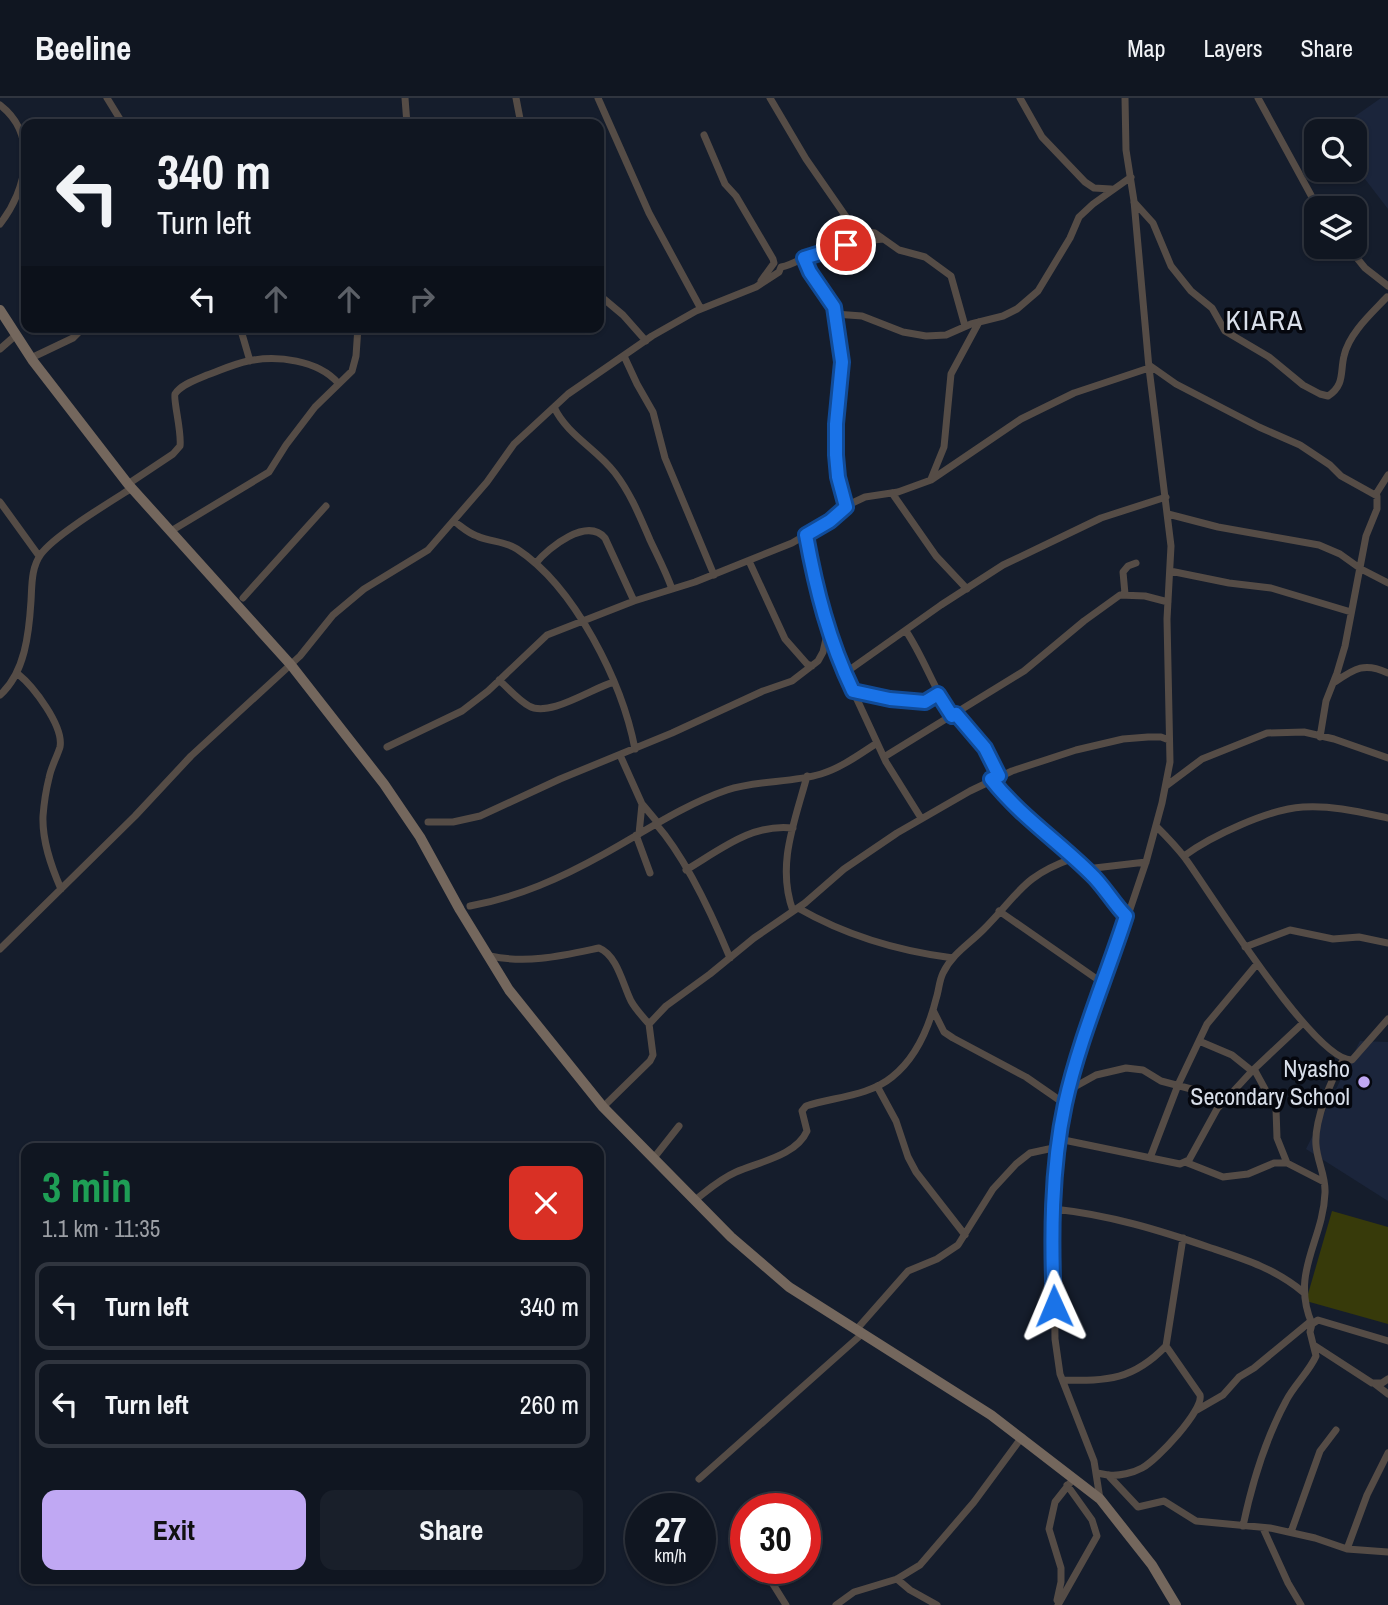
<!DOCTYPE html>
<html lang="en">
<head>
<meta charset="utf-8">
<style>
  body { margin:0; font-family:"Archivo Narrow",sans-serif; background:#191f2a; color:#f1f3f6; height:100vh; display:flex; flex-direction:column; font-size:26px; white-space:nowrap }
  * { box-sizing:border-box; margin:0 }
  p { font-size:23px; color:#9c9fa5 }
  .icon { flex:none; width:38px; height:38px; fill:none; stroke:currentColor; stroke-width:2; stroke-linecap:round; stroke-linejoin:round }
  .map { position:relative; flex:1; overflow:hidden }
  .panel { position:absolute; left:21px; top:1045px; width:583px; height:441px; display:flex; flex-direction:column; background:#101621; border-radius:14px; box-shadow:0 2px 5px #0004,0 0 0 2px #30353f }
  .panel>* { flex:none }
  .top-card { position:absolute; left:21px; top:21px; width:583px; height:214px; border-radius:14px; box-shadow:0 2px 5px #0004,0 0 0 2px #30353f; background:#101621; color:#f1f3f6; overflow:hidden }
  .fabs { position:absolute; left:1304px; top:21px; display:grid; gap:14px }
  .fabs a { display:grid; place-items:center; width:63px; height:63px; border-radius:14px; background:#101621; box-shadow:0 2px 5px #0004,0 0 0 2px #30353f; font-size:35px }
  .speed { position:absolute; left:625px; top:1395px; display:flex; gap:14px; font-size:35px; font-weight:700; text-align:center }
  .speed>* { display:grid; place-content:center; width:91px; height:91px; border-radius:50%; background:#101621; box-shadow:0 2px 5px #0004,0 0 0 2px #30353f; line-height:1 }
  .speed small { font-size:18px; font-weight:400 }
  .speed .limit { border:10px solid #d22; background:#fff; color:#111 }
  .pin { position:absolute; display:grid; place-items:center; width:60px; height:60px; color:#fff; margin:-30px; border:4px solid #fff; border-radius:50%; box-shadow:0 2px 7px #0007 }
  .me { position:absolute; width:77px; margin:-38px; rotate:359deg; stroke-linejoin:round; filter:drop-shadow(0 0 5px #0008) }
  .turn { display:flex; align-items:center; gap:24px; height:147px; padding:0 21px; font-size:32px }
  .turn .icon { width:91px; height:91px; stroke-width:2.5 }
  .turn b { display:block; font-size:49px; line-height:60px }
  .lanes { display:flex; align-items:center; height:66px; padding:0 21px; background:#0003; justify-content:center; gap:35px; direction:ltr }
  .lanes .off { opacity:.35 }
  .round { display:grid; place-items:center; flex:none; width:74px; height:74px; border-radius:14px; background:#191f2a }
  .headline { display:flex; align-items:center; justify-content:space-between; height:119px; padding:0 21px }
  h1 { font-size:42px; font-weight:700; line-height:52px; color:#1e9e55 }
  .primary-button { display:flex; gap:14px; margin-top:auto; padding:14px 21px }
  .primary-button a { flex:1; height:80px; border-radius:14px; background:#c0a8f3; color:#111; font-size:28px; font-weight:700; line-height:80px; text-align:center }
  .primary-button a+a { background:#191f2a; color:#f1f3f6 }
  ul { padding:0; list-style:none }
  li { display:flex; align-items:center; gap:21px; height:88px; margin:0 14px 10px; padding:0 7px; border:4px solid #30353f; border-radius:14px }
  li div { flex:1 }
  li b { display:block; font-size:26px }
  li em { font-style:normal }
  header { display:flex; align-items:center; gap:42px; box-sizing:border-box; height:98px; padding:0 35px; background:#101621; border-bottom:2px solid #30353f }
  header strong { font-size:33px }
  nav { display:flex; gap:38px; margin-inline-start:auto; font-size:24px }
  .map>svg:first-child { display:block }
</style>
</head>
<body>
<header>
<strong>Beeline</strong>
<nav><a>Map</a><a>Layers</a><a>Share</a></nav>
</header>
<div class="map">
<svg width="1388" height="1507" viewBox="0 0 1388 1507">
  <rect width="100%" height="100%" fill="#151d2c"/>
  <path fill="#1b253b" d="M1381 0H1388V111L1355 68 1354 33H1334Z
    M1360 943 1388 944V1103L1306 1051Z"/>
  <path fill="#373a0a" d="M1332 1113 1388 1129V1226L1306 1203Z"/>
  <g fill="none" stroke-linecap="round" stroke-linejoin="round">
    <path stroke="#554c46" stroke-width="7" d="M107 0 123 26
      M405 0 407 26
      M516 0 521 26
      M598 0 649 115 701 211
      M770 0 806 61 849 123 860 133 875 135 899 152 925 159 951 178 965 228
      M1020 0 1042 39 1085 84 1094 90 1111 91
      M1258 0 1318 110
      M0 7C39 37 27 92 0 126
      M704 37 725 86 736 98 773 161 774 165 761 183
      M1134 104 1153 125 1171 168 1191 193 1212 210 1225 233 1269 259 1303 287 1320 296 1328 298C1345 287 1340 274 1344 258 1349 235 1372 215 1387 199
      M1348 149 1365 170 1388 188
      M804 160 810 174 834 209 842 264 836 326V357L838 378 846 409
      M598 196 623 217 646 243
      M835 216 862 218 903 234 926 238 946 237 971 226 1003 218 1017 211 1038 193 1070 140 1079 119 1093 106 1131 79
      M240 229 250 263
      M0 251 16 237
      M624 258 637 286 653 314 665 360 714 477
      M31 260 73 240 84 229
      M1149 267 1176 286 1259 329 1300 347 1330 367 1341 378 1377 398V411L1366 438 1345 548 1337 575 1326 603 1320 639
      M554 309C567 337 597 351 615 375 631 396 640 419 650 442 658 459 666 474 672 491
      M931 381 944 349 951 276 979 224
      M128 386 173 356 180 348C182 335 173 301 175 296 181 286 198 281 207 277 221 272 234 266 248 263 277 257 318 262 338 285
      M892 395 936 458 967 491
      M1376 396 1388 377
      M0 404 39 458
      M1168 416 1218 429 1319 447 1340 456 1361 471 1388 485
      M455 424C462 429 468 435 477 438 490 444 505 443 517 451 575 489 622 584 635 651
      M171 433 269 374 286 347 315 309 352 273 356 258 358 229
      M806 437 820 502 836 556 886 664 921 720
      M749 463 785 541 807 566 812 568
      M536 465C549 449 587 419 605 440L634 503
      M1170 473 1229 485 1271 490 1351 514
      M1125 496 1123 474 1128 468 1136 465
      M243 500 326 408
      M906 533C924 560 934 591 952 618
      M845 575 941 507 1003 467 1101 420 1166 399
      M18 576C33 588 64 628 60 649 57 659 51 669 49 680 46 692 44 705 43 718 42 743 51 768 61 791
      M499 582C508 590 518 602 529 608 549 620 592 590 614 584
      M1335 584C1355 570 1365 564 1388 575
      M853 593 890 601 925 604 938 596
      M0 597C25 575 29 535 31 503 32 487 31 470 41 456 55 437 110 404 132 390
      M955 616 985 650 999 678
      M387 649 462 613 488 593 547 537 634 503 695 484 792 445 830 423 848 407 865 399 898 394 931 382 1021 321 1074 295 1149 270
      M620 657 642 706 639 736
      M884 659 1024 573 1084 523 1120 497 1145 498 1168 504
      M991 681C1020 718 1058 744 1091 776 1104 788 1112 805 1126 818
      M1166 688 1202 661 1267 635 1304 634 1334 641 1388 660
      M643 707 658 725
      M428 724H453L480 718 560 681 672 635 763 593 792 583 818 563 823 554 828 532
      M656 726C685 759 713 819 730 860
      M1156 728C1166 738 1176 748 1185 760 1210 794 1314 963 1352 962L1388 921
      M636 737 650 775
      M1184 758C1211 738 1269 711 1303 709 1331 707 1360 714 1388 720
      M1086 771 1146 764
      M686 772C720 752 752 725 793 730
      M470 808C519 799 561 780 604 756 644 734 683 707 727 692 757 682 791 685 821 676 841 670 860 656 877 645
      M798 810C845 837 898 853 953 860
      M793 813C776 767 795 723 807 678
      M999 813 1104 886
      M1245 849 1290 832 1333 841 1359 839 1388 845
      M0 851 135 718 191 658 300 558 333 517 364 491 428 452 487 384 514 346 568 296 652 238 696 213 756 189 779 174 781 169C793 167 801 160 812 156 834 148 859 143 883 141
      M490 858C528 866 561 858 599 850 617 857 623 887 631 903 636 912 643 919 649 926
      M933 912 944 934 953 940 1026 979 1065 1006
      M1199 943 1232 957 1252 973
      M1254 971 1276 1011 1277 1040 1287 1065
      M877 988 896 1023 908 1059 916 1074 965 1137
      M1069 992 1096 977 1126 970 1143 972 1161 983 1210 996 1218 998 1231 995
      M603 1009 650 963 653 957 649 926 666 908 710 876 754 840 805 805 844 771 897 735 970 693 1012 673 1076 652 1123 641 1148 639H1161L1169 642
      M1059 1041 1180 1066 1189 1062 1217 1011 1252 973 1303 925
      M1150 1060 1178 987 1207 926 1257 866
      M653 1061 679 1028
      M1185 1064 1223 1079 1248 1076 1274 1065H1287L1324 1084
      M695 1102C708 1092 720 1081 736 1074 758 1064 796 1058 807 1033L802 1013 806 1008C834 999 869 998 892 979 916 960 929 929 936 901 939 892 939 883 943 875 952 856 969 846 983 832 1019 796 1022 778 1074 760
      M1054 1111C1110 1117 1159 1132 1211 1150 1244 1161 1276 1171 1303 1194
      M1312 1226C1290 1174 1323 1144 1325 1095 1326 1078 1317 1063 1316 1047 1314 1024 1331 980 1344 961
      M856 1232 908 1173 937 1161 958 1147 993 1091 1016 1066 1030 1055 1058 1049
      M1315 1248 1372 1285H1382L1388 1281
      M1063 1282C1108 1283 1133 1282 1166 1248L1183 1140
      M1375 1286 1388 1296
      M1197 1312 1223 1297 1239 1279 1254 1270 1311 1223
      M1097 1375 1108 1377 1138 1409 1164 1403 1196 1423 1270 1430 1315 1440 1347 1451 1388 1454
      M1109 1377C1119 1378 1133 1375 1142 1370 1157 1362 1204 1312 1200 1297L1166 1248
      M699 1381 862 1236
      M1100 1401 1094 1363 1060 1276 1055 1241 1054 1145 1058 1049 1069 992 1146 764 1162 705 1170 664 1167 521 1171 448 1149 270 1134 103 1126 52 1125 0
      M1243 1428C1252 1385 1265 1342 1286 1303 1294 1287 1309 1274 1316 1258L1310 1234 1312 1226 1318 1222 1388 1243
      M1263 1430 1288 1485 1301 1507
      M741 1432 746 1438
      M1291 1434 1320 1353 1336 1332
      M1347 1451 1367 1397 1388 1355
      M763 1470 786 1507
      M897 1481 910 1492 937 1507
      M1057 1502 1061 1484V1470L1049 1431 1055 1404 1070 1385
      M836 1507 854 1494 897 1481 920 1467 974 1404 1022 1339
      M1058 1507 1097 1438 1092 1422 1067 1387"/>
    <path stroke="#74675d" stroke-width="10" d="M0 212 33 263 128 386 291 567 384 686 420 739 460 812 509 892 603 1009 731 1139 789 1189 991 1317 1100 1401 1152 1467 1176 1507"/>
  </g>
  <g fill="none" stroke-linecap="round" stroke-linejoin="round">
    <g stroke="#114b97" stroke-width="18">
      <path id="route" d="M846 147 804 160 810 174 834 209 842 264 836 326V357L838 379 846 409 830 423 806 437C816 492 829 543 853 593L890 601 925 604 938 596 952 618 956 616 985 650 999 678 991 681C1020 718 1058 743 1091 776 1104 788 1113 805 1126 818 1106 880 1079 942 1065 1006 1051 1071 1051 1142 1054 1208"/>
    </g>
    <use href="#route" stroke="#1a73e8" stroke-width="12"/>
  </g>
  <circle fill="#c0a8f3" stroke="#05070e" stroke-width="2.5" cx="1364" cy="984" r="7"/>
  <g text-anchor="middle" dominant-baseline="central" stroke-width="7" stroke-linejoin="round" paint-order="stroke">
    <g font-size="24" fill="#d8dee9" stroke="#05070e" text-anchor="end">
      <text x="1350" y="970">Nyasho<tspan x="1350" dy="28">Secondary School</tspan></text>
    </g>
    <g font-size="28" letter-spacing="2" fill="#d8dee9" stroke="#05070e">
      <text x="1265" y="222">KIARA</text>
    </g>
  </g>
</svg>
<div class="fabs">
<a><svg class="icon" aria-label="search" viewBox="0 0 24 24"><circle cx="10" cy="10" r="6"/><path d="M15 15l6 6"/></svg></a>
<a><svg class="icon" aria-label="layers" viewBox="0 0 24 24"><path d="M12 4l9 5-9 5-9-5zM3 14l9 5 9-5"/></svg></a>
</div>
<div class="speed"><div>27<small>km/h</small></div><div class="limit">30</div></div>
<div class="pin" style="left:846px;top:147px;background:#d93025"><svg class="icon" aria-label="arrive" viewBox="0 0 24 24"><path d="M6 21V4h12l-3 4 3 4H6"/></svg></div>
<svg class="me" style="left:1054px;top:1208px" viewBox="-20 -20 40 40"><path d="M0-17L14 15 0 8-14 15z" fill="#1a73e8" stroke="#fff" stroke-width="4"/></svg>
<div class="top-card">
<div class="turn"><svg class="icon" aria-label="left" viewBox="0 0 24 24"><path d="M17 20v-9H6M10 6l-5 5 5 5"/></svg><div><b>340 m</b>Turn left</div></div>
<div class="lanes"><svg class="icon" aria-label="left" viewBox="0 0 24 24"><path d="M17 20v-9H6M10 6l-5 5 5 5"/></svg><svg class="icon off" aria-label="ahead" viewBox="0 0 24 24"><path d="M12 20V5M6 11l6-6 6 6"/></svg><svg class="icon off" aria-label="ahead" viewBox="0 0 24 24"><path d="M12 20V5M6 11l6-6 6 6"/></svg><svg class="icon off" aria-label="right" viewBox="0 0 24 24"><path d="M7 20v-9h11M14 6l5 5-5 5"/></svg></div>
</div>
<section class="panel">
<div class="headline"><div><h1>3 min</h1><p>1.1 km · 11:35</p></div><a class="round" style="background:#d93025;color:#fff"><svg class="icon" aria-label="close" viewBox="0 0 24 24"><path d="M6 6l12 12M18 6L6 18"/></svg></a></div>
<ul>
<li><svg class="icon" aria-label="left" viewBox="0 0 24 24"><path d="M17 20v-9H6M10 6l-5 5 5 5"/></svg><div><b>Turn left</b></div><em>340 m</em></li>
<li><svg class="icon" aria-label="left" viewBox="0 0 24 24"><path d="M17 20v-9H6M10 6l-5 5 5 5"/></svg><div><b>Turn left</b></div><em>260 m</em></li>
</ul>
<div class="primary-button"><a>Exit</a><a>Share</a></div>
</section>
</div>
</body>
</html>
